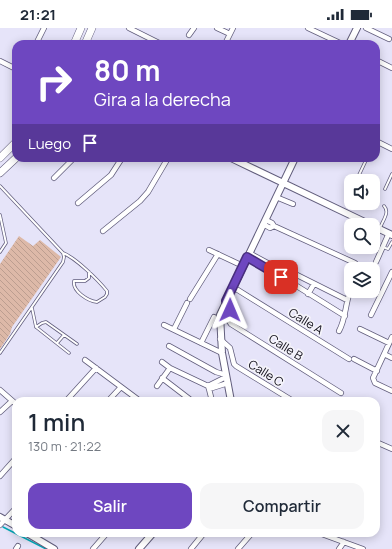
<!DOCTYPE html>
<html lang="es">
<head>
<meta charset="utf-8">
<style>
  body { margin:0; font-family:Manrope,sans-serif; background:#f6f6f7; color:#1f2937; height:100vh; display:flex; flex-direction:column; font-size:15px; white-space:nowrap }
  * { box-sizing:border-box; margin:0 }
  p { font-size:13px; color:#747a83 }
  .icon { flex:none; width:22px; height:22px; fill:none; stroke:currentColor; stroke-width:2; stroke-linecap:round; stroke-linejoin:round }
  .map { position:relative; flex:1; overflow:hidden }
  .sheet { position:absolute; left:12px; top:369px; width:368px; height:140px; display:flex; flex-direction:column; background:#fff; border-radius:12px; box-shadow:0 2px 10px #0003 }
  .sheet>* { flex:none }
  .banner { position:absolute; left:12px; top:12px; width:368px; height:122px; border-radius:12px; box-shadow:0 2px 10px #0003; background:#6e47c0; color:#fff; overflow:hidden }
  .tools { position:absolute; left:344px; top:146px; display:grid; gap:8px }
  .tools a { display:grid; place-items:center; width:36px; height:36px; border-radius:8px; background:#fff; box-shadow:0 2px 10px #0003; font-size:20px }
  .pin { position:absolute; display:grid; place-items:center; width:34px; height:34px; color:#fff; margin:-17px; border-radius:8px; box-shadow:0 2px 6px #0006 }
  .me { position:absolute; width:44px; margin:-22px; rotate:1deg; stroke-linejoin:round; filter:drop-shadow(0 0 3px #0008) }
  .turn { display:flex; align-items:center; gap:14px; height:84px; padding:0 16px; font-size:18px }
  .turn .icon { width:52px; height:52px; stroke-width:2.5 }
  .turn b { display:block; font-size:28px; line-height:34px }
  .then { display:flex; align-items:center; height:38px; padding:0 16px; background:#0003; gap:8px; font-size:15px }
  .round { display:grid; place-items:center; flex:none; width:42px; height:42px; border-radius:12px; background:#f6f6f7 }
  .headline { display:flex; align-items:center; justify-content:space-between; height:68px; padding:0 16px }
  h1 { font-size:24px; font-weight:600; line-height:30px }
  .primary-button { display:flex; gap:8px; margin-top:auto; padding:8px 16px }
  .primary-button a { flex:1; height:46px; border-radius:12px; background:#6e47c0; color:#fff; font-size:16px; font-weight:600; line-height:46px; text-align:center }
  .primary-button a+a { background:#f6f6f7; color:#1f2937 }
  .status { display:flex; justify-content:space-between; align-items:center; height:28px; padding:0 20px; background:#fff; direction:ltr }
  .status svg { height:11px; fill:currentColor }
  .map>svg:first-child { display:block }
</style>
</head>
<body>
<div class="status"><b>21:21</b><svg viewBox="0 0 49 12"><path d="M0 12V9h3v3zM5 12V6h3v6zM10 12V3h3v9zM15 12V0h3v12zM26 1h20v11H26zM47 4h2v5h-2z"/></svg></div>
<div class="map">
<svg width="392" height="521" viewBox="0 0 392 521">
  <defs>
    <pattern id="building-back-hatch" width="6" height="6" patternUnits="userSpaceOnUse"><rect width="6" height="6" fill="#ddb9a8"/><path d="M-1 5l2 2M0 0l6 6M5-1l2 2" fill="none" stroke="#bc9e90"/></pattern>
  </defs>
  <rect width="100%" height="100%" fill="#e6e4f9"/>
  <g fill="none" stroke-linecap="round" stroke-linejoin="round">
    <path stroke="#00a9b8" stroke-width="1.5" d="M3 499 46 521"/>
  </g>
  <path fill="url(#building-back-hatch)" d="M19 208 33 218 40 212 61 229 12 299 10 306 0 321V236Z"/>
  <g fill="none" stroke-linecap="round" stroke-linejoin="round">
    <g stroke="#625e7d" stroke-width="3.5">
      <path id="lane" d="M367 130 359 147 371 153
        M373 154H374
        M0 158 63 225 64 229 63 234 0 325
        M385 161 392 146
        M0 187 6 215 0 224
        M380 200C383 192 390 184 384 178
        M383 219 388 221 392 214
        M63 225C76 230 98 252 107 263V266L105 269 97 274C88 273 72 263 74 253H85L89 250V244
        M32 280 36 299 69 325
        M36 299 42 295 46 294 77 316
        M57 315 64 307"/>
    </g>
    <g stroke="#625e7d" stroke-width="6">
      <path id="street" d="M129 0 161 16
        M217 0 230 6
        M308 0 342 16
        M366 0 389 11
        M189 7 194 0
        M36 16 44 0
        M225 16 233 0
        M376 32 392 40
        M0 33 16 41
        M376 113 392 121
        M54 150 74 130
        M276 169 293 176
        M78 175 111 147 122 130
        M266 192 272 195 274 198 355 235
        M263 196 270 200 274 198
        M103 203 140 173 148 164 168 130
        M209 222 243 238
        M249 225 273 238 295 246 347 272
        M247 229 271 242 345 288
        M376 234 389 205
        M233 259 349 331
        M308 266 314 256
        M190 271 218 226
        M226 273 230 282 229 293 231 296 341 365
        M371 287 392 244
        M164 297 222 325
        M174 301 187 275
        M360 301 389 315
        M339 303C346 290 345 277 350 264
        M392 309 373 350 375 355 392 363
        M220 311 230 320 234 336 236 338 293 373
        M201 315 214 289
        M169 318 216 344 226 347
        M384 326 392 330
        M354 331 377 343
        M85 332 140 373
        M162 334 170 340 208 358 209 361 212 373
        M162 350 192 373
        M157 358 170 340
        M208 358 226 349
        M209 361 228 355
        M0 362 16 376
        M66 373 96 340
        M108 373 121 359
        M0 384 12 373
        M376 414 392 421
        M0 448 16 430
        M0 497 16 480
        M319 505 363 521
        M16 521 18 518
        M93 521 107 505
        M191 521 204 505
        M238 521 252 505
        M339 521 344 514"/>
    </g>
    <g stroke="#625e7d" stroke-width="8">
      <path id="secondary" d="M349 16 357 0
        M231 130 371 197
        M373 198 392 207
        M231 373 222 325 220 287 295 130
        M0 489 16 498
        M27 505 54 521
        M139 521 153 505"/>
    </g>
    <g stroke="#625e7d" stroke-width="8">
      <path id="primary" d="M74 16 81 0
        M85 16 92 0
        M0 130 16 114
        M0 145 16 130"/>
    </g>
    <use href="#lane" stroke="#fff" stroke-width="2"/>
    <use href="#street" stroke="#fff" stroke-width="4.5"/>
    <use href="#secondary" stroke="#fff" stroke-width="6"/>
    <use href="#primary" stroke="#fff" stroke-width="7"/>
  </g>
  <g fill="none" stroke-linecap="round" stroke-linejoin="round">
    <g stroke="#482e7d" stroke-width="10">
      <path id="route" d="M230 282 226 273 247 229 281 249"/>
    </g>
    <use href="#route" stroke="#6e47c0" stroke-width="7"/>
  </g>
  <g text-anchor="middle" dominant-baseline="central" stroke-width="3.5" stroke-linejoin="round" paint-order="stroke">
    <g font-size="12" fill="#0d0b16" stroke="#f4f3fa">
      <text transform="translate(306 293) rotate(32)">Calle A</text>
      <text transform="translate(286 319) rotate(32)">Calle B</text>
      <text transform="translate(266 345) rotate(32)">Calle C</text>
    </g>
  </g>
</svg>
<div class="tools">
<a><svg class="icon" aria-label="sound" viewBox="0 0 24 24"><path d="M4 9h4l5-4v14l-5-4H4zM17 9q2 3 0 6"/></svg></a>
<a><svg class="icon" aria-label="search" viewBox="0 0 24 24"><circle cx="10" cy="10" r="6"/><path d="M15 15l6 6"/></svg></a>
<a><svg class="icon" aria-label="layers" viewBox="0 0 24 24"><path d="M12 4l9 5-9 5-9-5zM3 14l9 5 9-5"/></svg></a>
</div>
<div class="pin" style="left:281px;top:249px;background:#d93025"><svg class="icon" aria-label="arrive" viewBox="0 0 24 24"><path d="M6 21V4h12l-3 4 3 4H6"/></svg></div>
<svg class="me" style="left:230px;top:282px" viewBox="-20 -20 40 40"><path d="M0-17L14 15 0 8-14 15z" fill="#6e47c0" stroke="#fff" stroke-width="4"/></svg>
<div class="banner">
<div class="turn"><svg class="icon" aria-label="right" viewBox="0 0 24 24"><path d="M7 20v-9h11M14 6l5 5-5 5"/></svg><div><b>80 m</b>Gira a la derecha</div></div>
<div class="then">Luego<svg class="icon" aria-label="arrive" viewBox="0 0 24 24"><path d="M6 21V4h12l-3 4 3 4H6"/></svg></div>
</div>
<section class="sheet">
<div class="headline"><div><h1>1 min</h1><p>130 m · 21:22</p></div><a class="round"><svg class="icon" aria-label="close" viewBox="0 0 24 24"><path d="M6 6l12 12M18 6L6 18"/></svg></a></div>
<div class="primary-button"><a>Salir</a><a>Compartir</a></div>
</section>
</div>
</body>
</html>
